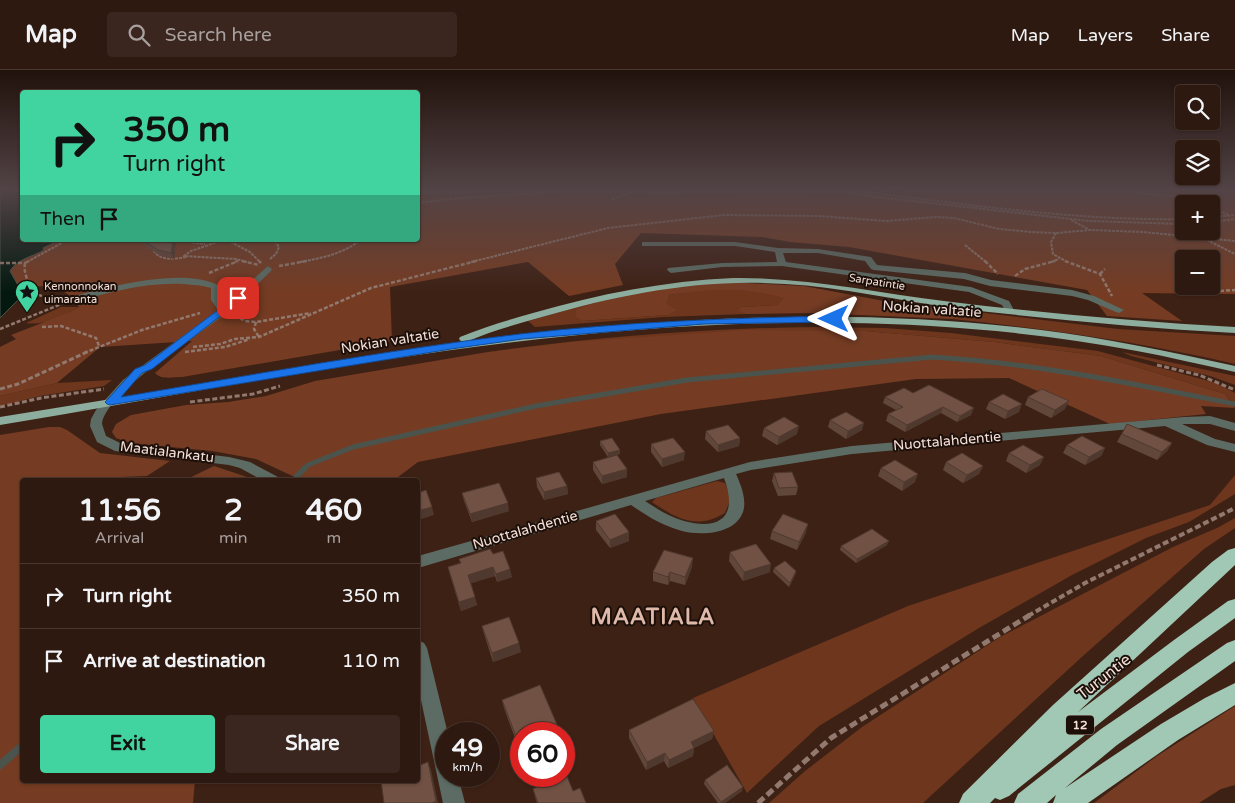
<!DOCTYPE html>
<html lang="en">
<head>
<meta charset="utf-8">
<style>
  body { margin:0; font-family:"Varela Round",sans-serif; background:#3a261e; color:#f1f3f6; height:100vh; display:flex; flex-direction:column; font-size:19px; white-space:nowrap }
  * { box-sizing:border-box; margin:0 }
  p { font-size:16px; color:#a7a09f }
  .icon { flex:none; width:28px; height:28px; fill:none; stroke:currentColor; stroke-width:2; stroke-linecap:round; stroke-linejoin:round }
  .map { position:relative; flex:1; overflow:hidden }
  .sheet { position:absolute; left:20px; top:408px; width:400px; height:305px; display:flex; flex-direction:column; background:#2e1910; border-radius:5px; box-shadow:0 1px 4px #0004,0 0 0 1px #493830 }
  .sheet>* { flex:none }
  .guide { position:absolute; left:20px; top:20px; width:400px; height:152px; border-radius:5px; box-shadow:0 1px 4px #0004,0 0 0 1px #493830; background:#41d4a1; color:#111; overflow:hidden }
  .controls { position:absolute; left:1175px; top:15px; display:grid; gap:10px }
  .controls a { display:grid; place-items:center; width:45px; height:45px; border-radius:5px; background:#2e1910; box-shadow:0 1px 4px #0004,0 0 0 1px #493830; font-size:25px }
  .speed { position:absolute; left:435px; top:652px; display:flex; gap:10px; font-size:25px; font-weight:700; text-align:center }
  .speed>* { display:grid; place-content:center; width:65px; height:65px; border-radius:50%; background:#2e1910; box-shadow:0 1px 4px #0004,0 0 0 1px #493830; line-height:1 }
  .speed small { font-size:12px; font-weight:400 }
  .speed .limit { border:8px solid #d22; background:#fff; color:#111 }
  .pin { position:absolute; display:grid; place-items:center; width:42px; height:42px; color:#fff; margin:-21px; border-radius:10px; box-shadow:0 2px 8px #0006 }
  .me { position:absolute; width:55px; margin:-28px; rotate:270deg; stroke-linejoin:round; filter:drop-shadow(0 0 4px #0008) }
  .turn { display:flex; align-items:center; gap:18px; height:105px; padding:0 20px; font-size:22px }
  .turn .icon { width:65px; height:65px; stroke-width:2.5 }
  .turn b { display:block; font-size:35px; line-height:42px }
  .then { display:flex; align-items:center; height:48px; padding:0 20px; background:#0003; gap:10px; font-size:19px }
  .eta { display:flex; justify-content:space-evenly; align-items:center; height:85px; text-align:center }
  .eta b { font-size:30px; font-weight:700; line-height:35px }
  .action { display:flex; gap:10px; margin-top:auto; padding:10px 20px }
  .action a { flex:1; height:58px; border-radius:5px; background:#41d4a1; color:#111; font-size:20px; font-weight:700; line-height:58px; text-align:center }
  .action a+a { background:#3a261e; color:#f1f3f6 }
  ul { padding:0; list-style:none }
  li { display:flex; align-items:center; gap:15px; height:65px; padding:0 20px; border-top:1px solid #493830 }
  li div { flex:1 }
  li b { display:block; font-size:19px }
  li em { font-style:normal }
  header { display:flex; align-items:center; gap:30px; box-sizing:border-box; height:70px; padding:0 25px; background:#2e1910; border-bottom:1px solid #493830 }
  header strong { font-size:24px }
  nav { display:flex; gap:28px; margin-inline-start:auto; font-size:18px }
  .search { width:350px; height:45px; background:#3a261e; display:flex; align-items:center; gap:12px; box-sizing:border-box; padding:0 18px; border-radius:5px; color:#a7a09f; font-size:19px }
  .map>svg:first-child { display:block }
</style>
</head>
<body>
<header>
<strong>Map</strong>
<div class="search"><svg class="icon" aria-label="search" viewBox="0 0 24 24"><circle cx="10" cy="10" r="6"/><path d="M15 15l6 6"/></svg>Search here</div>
<nav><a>Map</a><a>Layers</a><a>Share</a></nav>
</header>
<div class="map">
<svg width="1235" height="733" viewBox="0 0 1235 733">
  <rect width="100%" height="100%" fill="#3e2115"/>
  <path fill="#6d361d" d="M707 219 759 221 785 228 777 235 741 237 739 241 746 244 664 247 535 257 528 251 595 232 575 247 582 251 667 245 665 234 669 225Z
    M61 237H79C64 246 44 256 26 253Z
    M968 241 1118 259 1235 266V294C1142 272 1047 259 952 249Z
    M816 257 885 258 951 263 1098 281 1216 313 1235 323V337L1225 324 1101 286 994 272 865 261 488 282C597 267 706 258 816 257Z
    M1122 282 1235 306V315L1210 306 1131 286Z
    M112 310 104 316 40 326 0 336V326L57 313Z
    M1235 405V424L1189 452 1146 468 1072 505 979 558 819 656 747 723 693 628 908 536 1210 435Z
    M717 411 725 413 731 428 725 443C697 460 677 449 652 432L656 428Z
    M1235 448V458L1204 479 1084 585 923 733H769L805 701 862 657 1000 567 1173 477 1219 457Z"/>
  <path fill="#753c23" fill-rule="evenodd" d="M418 119H812L892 125 917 119 984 121 999 119H1235V224L1142 223 1182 251 1107 246 1087 220 849 177 790 172 762 167 641 163 615 194 623 215 569 226 528 192 390 217 392 271 182 307C173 307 161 310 155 303L192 271 100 277 57 313 0 326V277L16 269 11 265 70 242 79 237C64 213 43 216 19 217L10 201C18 189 46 177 60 170H418ZM1184 134H1211V161H1184ZM1184 189H1211V216H1184Z
    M728 212 804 216 884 231 968 241 952 249 814 243 746 244 738 241 741 237 777 235 784 228C746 217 708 219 669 225L666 234 677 240 667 245 582 251 575 247 576 240C623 220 677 217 728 212Z
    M747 260 865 261 994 272 1101 286 1225 324 1235 338 1201 336 1206 344 1110 354 1009 308 916 309 661 344 418 392 394 410H301L256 389 212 381 130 373 116 368 112 362 116 354 131 345 186 335 228 332 266 326 315 311 488 282 572 272Z
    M49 357H60L67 360 100 383 170 391 147 406 121 407 115 410H22V710H195L193 733H0V365Z
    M214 396 256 410H185Z
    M1235 636V715L1221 719 1199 733H1094L1157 686Z"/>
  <path fill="#031910" stroke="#4b544c" d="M0 119H22V170H60L43 178 44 180C32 187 17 189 10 201L19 217 20 228 0 248Z"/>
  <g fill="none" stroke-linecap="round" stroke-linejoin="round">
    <path stroke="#4b544c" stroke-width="5" d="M304 399 308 395 353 377 536 336 687 310 932 287C1035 293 1134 314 1235 334"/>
    <path stroke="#4b544c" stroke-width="6" d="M297 406 305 398"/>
    <path stroke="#4b544c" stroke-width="8" d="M0 695 22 676"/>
    <path stroke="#92796f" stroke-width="2" stroke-dasharray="3 1" stroke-linecap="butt" d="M960 119 987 122 1003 119
      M1131 119 1135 123 1173 126 1205 134
      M418 123H463L481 119
      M851 124 1089 151 1184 154
      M881 124C981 136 1083 151 1184 149
      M612 129 633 122
      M418 133 460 128 591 120 659 123 777 121 878 123 895 119
      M1211 137 1229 145
      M1211 147 1235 145
      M1071 150 1090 160
      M1211 152 1235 149
      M1056 163 1051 172 1053 184 1067 192
      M1203 168 1235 184
      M223 170 191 181 184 186 236 189 247 192
      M227 170 250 182 260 192
      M172 172 182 171 205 174
      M965 175 986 192
      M152 177C157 192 174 189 187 187
      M270 189 276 184 279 177 274 170
      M27 192 67 170
      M235 192 239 190
      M300 192C322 188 342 184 361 170
      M471 192 608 158 724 145 819 146 886 151 936 147 954 148 999 159 1032 162 1056 163 1091 160 1143 162 1235 171
      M1051 192 1059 189"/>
    <path stroke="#92796f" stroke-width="2.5" stroke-dasharray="4 2" stroke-linecap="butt" d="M242 191 259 195
      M259 191 261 193
      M985 191 998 204
      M1065 191 1100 204 1112 226
      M0 193H25L29 191
      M25 193C24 199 25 203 27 209 34 228 43 227 62 229
      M279 196 307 191
      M209 203 238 191
      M1100 204 1105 199
      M1015 206 1025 199 1055 191
      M224 213 240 210
      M1220 221 1235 220
      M235 245 245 251 256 252 311 243
      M256 252 254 259 259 267
      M42 257 61 256 96 268 99 276
      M0 259 64 233
      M193 277 220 274 235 269 259 267 371 218 476 191
      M185 282 225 277 250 269
      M84 283 142 260 200 243"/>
    <path stroke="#92796f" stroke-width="3" stroke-dasharray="5 2.5" stroke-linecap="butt" d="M1157 295 1199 305 1235 320
      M0 319 18 314 87 282
      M190 332 253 324 280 316
      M0 337 41 328 104 319"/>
    <path stroke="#92796f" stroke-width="4" stroke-dasharray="6 3" stroke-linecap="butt" d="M1028 546 1085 513 1235 438"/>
    <path stroke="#92796f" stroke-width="5" stroke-dasharray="8 4" stroke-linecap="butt" d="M758 733 831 668 1030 545"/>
    <path fill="#5c6c64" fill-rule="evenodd" d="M642 172H735L778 178 818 179 871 187 877 195 965 203 991 210 1072 220 1094 226 1124 240 1119 243 1116 242 1088 230 1072 226 990 216 964 209 874 200 871 199 865 191 818 183H783L786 192 971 217 1009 231 1015 242 1013 244H1007L1002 235 969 222 782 196 722 197 671 203 667 200 668 198 722 193 777 192 775 182 735 176H642Z
      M268 196 272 199 271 201C256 215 242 230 226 243 199 266 106 321 102 354L106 366 122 374 229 387 250 392 278 407 280 410H262L240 398 229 395 115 381 97 372 90 356 91 349 96 340 123 310 218 240 211 230V218C202 215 193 215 184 214 146 212 111 222 74 232L69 229 71 227C108 217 182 197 218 215L221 230 224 235Z
      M1210 346 1235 353V361L1210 354H1182L1215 369 1235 374V382L1207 375 1165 356 852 384 751 400 736 404C741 415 747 430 743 442 735 464 702 466 682 461 663 456 647 446 631 435L418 498V486L750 392 852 376 1184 347ZM724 408C738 445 722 461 684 451 670 447 657 439 645 431Z
      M418 570 424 573 427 578 448 664 446 706H458L465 733H443L418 616Z"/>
    <path fill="#8dae9e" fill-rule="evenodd" d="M733 208C805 207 873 222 944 231 1041 243 1138 252 1235 257V263C1141 258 1048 249 955 238 898 231 842 217 785 214 703 208 621 224 542 247 517 254 492 261 468 271 658 248 850 236 1041 260 1106 268 1170 282 1235 296V302C1202 295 1170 287 1137 281 1041 263 942 254 844 253 560 248 280 308 0 355V347L462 272 459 269 460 267C484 257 509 250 533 243 599 224 665 211 733 208Z"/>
    <path fill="#a0c8b5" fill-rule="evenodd" d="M1235 478V495L1078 642 1174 570 1228 531 1235 529V548L1188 582 1009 726 1000 730 995 728 990 733H959L963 724 1053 635 1212 492 1228 480Z
      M1235 570V591L1117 675 1065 718 1161 654 1205 628 1235 613V635L1178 670 1088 733H1053L1056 725 1047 733H1014L1018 724 1101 659 1227 573Z"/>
  </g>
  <path fill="#61463a" d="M142 170H175L176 173 174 189 161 186 145 176Z
    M913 323 971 345 957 352 941 343 905 362 886 351 888 344 896 340 883 333 885 327Z
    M1028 327 1065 339 1051 348 1025 335Z
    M989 332 1019 342 1005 349 986 339Z
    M830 350 862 360 846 369 828 357Z
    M1127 354 1172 373 1167 381 1157 390 1117 372Z
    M764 358 797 364 777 375 762 366Z
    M706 361 740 368 739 376 718 382 705 369Z
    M600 371 620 384 608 387 600 375Z
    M651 374 684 390 662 397 651 382Z
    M1067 375 1105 378 1101 386 1085 395 1063 383Z
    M1009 383 1040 395 1026 403 1006 391Z
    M593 392 627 399V407L602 414 593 400Z
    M946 392 983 396 979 404 963 413 943 400Z
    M881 398 915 412 902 421 878 406Z
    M774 403 798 417 796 425 778 426 772 411Z
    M536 408 567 416 568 424 544 430 537 417Z
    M462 423 509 441 472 452 464 431Z
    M596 451 629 471 610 478 596 460Z
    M772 461 806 462 797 480 770 469Z
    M887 475 856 493 840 480 841 476Z
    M730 482 770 502 743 511 729 491Z
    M493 484 512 507 497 512 495 506 470 513 477 535 461 541 450 505 448 497 460 493 459 489Z
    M692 497 685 515 670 511 668 515 653 511V502Z
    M774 498 796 501 795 505 789 517 773 502Z
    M482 556 521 582 493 592 484 564Z
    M502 630 559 664 520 682 504 638Z
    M629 660 714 661 712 669 694 678 693 686 668 698 664 691 646 700 629 668Z
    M705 710 742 721 725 733H718L704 714Z
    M533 719 573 721 586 733H537L535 727Z"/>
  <path fill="#4f392f" d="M173 170H175L176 173 174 189 171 183Z
    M1069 331 1065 339 1051 348 1055 340Z
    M1022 334 1019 342 1005 349 1008 341Z
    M943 337 941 343 905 362 907 355Z
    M974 338 971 345 957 352 960 346Z
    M864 353 862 360 846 369 848 361Z
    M799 356 797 364 777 375 779 367Z
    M740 368 739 376 718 382V375Z
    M1172 373 1167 381 1157 390 1162 382Z
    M1105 378 1101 386 1085 395 1089 387Z
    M620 380V384L608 387V383Z
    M685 382 684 390 662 397V389Z
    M1044 387 1040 395 1026 403 1030 395Z
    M983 396 979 404 963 413 967 405Z
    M627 399V407L602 414V406Z
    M918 404 915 412 902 421 904 412Z
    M567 416 568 424 544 430V422Z
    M508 433 509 441 472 452 470 444Z
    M432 437 434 445 418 450V441Z
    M808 454 806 462 797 480 799 472Z
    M629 462V471L610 478V470Z
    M889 471 887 475 856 493 857 489Z
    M693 488 692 497 685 515V507Z
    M771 494 770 502 743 511 744 502Z
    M493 497 495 506 469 514 468 505Z
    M510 499 512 507 497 512 496 504Z
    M796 501 795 505 789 517 790 513Z
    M670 502V511L668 515V507Z
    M475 527 477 535 461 541 459 532Z
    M519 573 521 582 493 592 492 583Z
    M558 657 559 664H543Z
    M714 661 712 669 694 678 693 686 668 698 669 690 691 672Z
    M521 673V682H520L519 674Z
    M665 683 664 691 646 700 647 692Z
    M428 692 431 700 438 733H432Z
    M743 717 742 721 725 733H721V732Z"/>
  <path fill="#715143" stroke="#4f392f" d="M143 170H173L171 183 158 180Z
    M929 315 974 338 960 346 943 337 907 355 888 344 903 337 885 327 904 318 913 323Z
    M1042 319 1069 331 1055 340 1028 327Z
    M1003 324 1022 334 1008 341 989 332Z
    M846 342 864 353 848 361 830 350Z
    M784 347 799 356 779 367 764 358Z
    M1127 354 1172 373 1162 382 1122 364Z
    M728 355 740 368 718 375 706 361Z
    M1082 366 1105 378 1089 387 1067 375Z
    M612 368 620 380 608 383 600 371Z
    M673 368 685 382 662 389 651 374Z
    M1023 375 1044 387 1030 395 1009 383Z
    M962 383 983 396 967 405 946 392Z
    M617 385 627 399 602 406 593 392Z
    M895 390 918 404 904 412 881 398Z
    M559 402 567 416 544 422 536 408Z
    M792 402 798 417 779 418 774 403Z
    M499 413 508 433 470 444 462 423Z
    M426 420 432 437 418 441V423Z
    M615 444 629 462 610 470 596 451Z
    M783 444 808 454 799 472 772 461Z
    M872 459 889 471 857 489 841 476Z
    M756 474 771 494 744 502 730 482Z
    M490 479 493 484 503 481 510 499 496 504 493 497 468 505 475 527 459 532 448 497 461 493 459 489Z
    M664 480 693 488 685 507 670 502 668 507 653 502Z
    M785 491 796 501 790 513 774 498Z
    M509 547 519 573 492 583 482 556Z
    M540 615 558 657 543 664H521V673L519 674 502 630Z
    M693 629 714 661 691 672 694 678 669 690 665 683 647 692 629 660Z
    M428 692 436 731 432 733H384L381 710H418V696Z
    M727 695 743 717 721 732 705 710Z
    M566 704 573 721 580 718 586 733H538L533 719Z"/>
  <linearGradient id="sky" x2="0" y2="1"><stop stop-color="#22120c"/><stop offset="0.54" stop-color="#524346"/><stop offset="1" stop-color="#524346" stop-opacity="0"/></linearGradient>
  <rect width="1235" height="222" fill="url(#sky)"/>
  <path fill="#1a73e8" stroke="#114b97" d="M238 225 242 228 241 230 152 299 142 303 121 327C253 305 386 280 520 264 624 252 729 248 834 246L838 249 834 252 704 254 522 269 451 279 110 335 107 334 105 332 107 330 135 299 145 295Z"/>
  <defs>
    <g id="sight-pin" transform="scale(1.25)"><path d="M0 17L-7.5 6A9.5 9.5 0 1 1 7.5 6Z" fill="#41d4a1" stroke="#1c0f09"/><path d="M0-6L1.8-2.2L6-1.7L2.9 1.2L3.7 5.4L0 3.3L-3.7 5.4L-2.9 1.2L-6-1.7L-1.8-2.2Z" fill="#111"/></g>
  </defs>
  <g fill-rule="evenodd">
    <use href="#sight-pin" x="27" y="222"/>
  </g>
  <g text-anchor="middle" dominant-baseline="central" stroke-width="4" stroke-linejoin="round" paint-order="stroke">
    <g font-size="11" fill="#f3dfd7" stroke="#1c0f09">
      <text transform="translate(877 212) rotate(9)">Sarpatintie</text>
    </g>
    <g font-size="11" fill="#f3dfd7" stroke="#1c0f09" text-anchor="start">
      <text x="44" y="216">Kennonnokan<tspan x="44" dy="13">uimaranta</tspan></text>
    </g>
    <rect fill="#1c0f09" stroke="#b2a199" stroke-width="1" x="1066" y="645.5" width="28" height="19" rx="4"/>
    <g font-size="12" font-weight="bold" fill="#f3dfd7">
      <text x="1080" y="655">12</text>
    </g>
    <g font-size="14" fill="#f3dfd7" stroke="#1c0f09">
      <text transform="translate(932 239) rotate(4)">Nokian valtatie</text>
      <text transform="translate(390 271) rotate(-9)">Nokian valtatie</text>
      <text transform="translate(947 371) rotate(-5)">Nuottalahdentie</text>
      <text transform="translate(167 382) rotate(7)">Maatialankatu</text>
      <text transform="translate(525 460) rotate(-16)">Nuottalahdentie</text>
    </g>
    <g font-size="16" fill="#f3dfd7" stroke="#1c0f09">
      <text transform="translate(1104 607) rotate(-38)">Turuntie</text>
    </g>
    <g font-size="22" font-weight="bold" letter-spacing="1" fill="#deb8a8" stroke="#1c0f09">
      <text x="653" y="547">MAATIALA</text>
    </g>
  </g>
</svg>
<div class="controls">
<a><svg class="icon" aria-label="search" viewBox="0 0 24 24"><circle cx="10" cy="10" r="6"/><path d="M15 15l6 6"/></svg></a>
<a><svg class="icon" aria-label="layers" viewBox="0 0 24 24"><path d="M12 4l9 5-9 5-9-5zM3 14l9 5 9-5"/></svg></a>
<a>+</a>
<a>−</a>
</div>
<div class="speed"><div>49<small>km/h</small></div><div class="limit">60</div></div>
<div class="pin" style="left:238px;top:228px;background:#d93025"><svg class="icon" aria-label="arrive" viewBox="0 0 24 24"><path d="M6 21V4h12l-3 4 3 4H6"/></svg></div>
<svg class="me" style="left:834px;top:249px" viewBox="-20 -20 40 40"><path d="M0-17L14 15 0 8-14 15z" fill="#1a73e8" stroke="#fff" stroke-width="4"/></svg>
<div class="guide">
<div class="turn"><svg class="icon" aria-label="right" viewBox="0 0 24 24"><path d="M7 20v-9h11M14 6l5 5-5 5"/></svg><div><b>350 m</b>Turn right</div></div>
<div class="then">Then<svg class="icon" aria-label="arrive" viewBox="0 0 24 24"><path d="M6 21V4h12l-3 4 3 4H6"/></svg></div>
</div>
<section class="sheet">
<div class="eta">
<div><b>11:56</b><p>Arrival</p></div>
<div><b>2</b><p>min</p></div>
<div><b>460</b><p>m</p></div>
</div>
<ul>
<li><svg class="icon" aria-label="right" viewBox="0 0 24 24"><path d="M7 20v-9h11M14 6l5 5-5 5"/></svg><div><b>Turn right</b></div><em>350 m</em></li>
<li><svg class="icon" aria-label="arrive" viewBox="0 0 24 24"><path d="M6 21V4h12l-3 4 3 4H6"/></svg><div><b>Arrive at destination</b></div><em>110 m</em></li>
</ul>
<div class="action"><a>Exit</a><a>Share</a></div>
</section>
</div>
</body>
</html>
